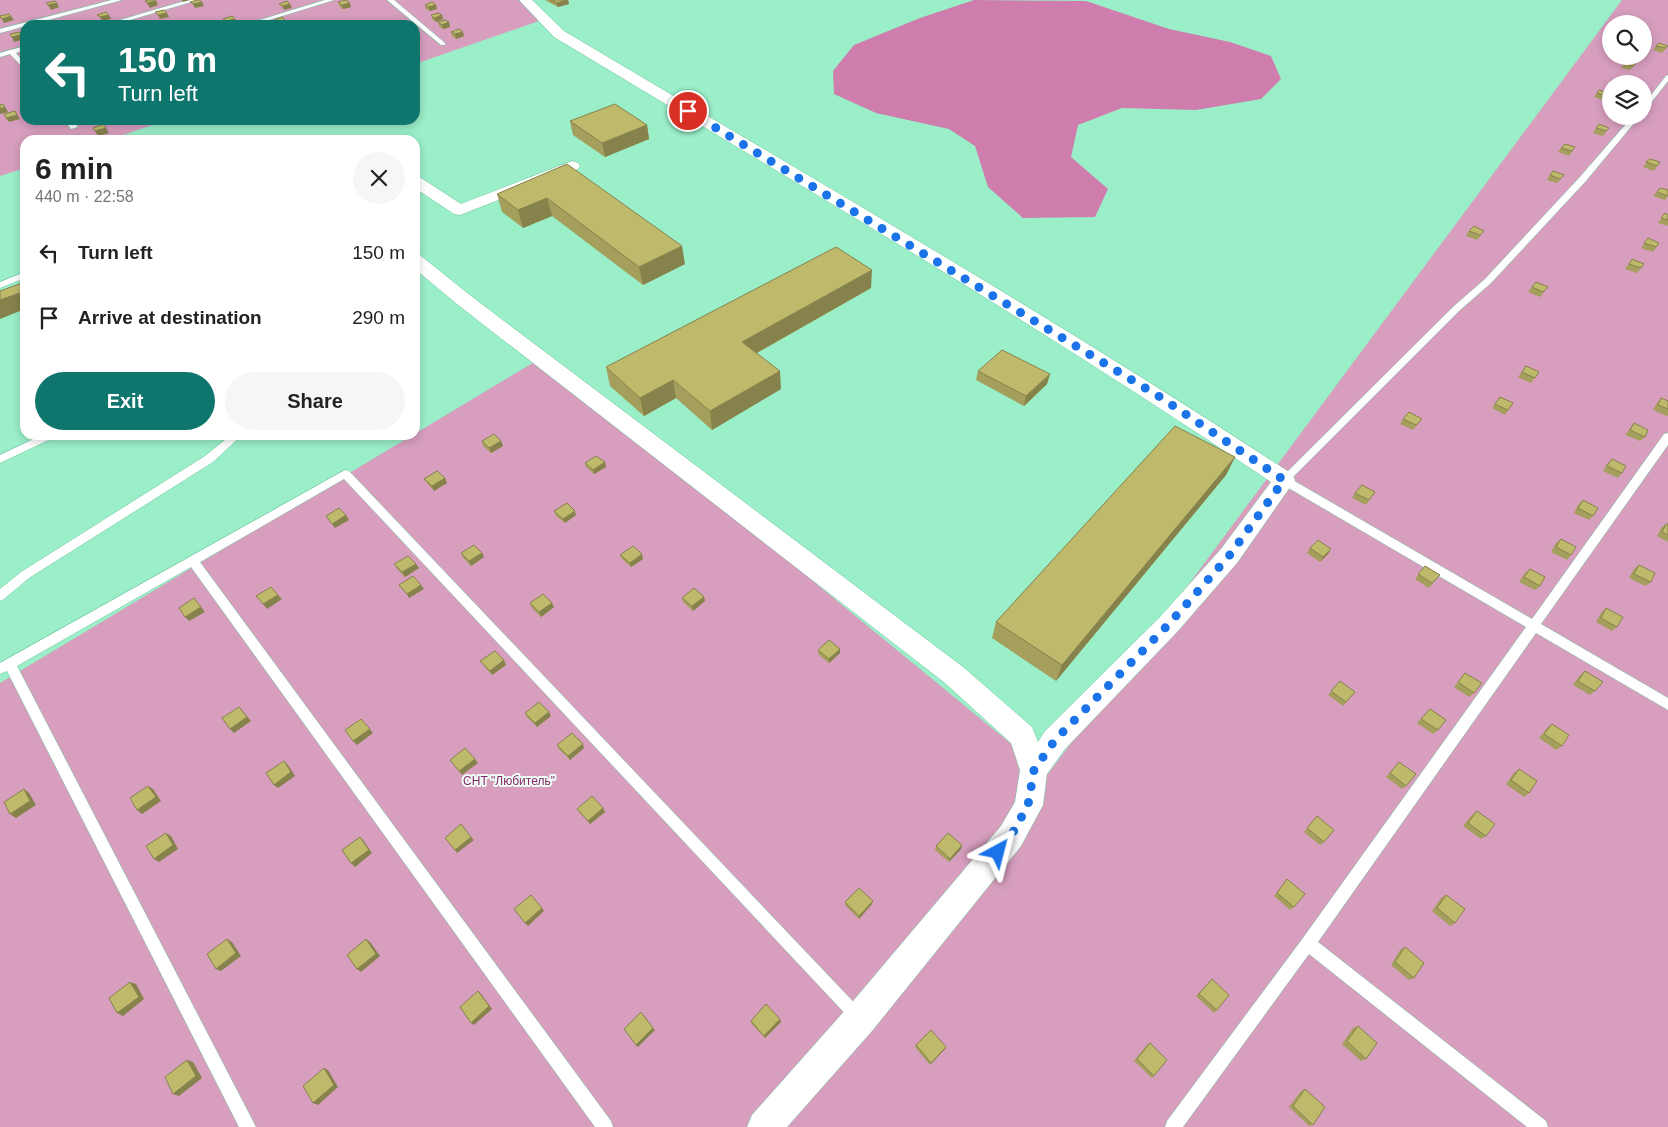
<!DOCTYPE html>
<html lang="en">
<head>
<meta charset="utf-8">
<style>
  body { margin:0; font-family:Arial,sans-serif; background:#f6f6f6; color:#222; height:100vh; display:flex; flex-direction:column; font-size:19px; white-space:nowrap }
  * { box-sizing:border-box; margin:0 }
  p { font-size:16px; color:#767676 }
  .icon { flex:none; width:28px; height:28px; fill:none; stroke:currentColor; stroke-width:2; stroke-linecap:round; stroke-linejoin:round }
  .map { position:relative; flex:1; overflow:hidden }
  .sheet { position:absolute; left:20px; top:135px; width:400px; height:305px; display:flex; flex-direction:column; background:#fff; border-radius:15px; box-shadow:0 2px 8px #0003 }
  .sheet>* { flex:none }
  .hud { position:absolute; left:20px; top:20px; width:400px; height:105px; border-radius:15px; box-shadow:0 2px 8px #0003; background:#0f766e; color:#fff; overflow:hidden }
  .fabs { position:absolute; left:1602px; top:15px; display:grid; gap:10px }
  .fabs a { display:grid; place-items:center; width:50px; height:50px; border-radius:50%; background:#fff; box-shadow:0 2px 8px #0003; font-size:25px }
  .pin { position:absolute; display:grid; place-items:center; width:42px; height:42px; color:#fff; margin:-21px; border:2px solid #fff; border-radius:50%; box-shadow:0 1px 5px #0007 }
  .me { position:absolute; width:55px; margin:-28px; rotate:38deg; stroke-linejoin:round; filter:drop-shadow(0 0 4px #0008) }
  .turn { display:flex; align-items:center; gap:18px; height:105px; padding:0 15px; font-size:22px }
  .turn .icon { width:65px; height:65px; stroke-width:2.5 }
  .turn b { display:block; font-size:35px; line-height:42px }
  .round { display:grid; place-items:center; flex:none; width:52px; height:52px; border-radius:26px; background:#f6f6f6 }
  .summary { display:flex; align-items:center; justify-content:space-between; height:85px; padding:0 15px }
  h1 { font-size:30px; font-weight:600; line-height:38px }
  .cta { display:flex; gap:10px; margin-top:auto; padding:10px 15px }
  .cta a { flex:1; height:58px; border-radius:30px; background:#0f766e; color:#fff; font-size:20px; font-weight:600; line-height:58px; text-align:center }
  .cta a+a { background:#f6f6f6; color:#222 }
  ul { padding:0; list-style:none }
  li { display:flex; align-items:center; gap:15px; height:65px; padding:0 15px }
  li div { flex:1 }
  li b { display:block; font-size:19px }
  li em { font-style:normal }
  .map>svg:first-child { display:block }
</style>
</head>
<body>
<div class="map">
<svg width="1668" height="1127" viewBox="0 0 1668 1127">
  <rect width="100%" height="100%" fill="#9aeec8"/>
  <path fill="#d79ebe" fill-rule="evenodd" d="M0 0H521L545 19 415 64V25H25V120H167L108 140H25V168L0 176Z
    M1622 0H1668V1127H0V683L541 358 1048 774ZM1611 24H1644V56H1611ZM1611 84H1644V116H1611Z"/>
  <path fill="#ce7dad" d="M974 0 1086 1 1169 29 1230 42 1271 56 1281 79 1261 99 1196 110 1122 108 1078 125 1071 157 1108 189 1095 217 1023 218 988 187 975 146 949 129 876 113 834 94 833 71 854 45 920 18Z"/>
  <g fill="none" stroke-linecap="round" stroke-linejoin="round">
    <g stroke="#70c5a0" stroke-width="1">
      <path id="lane" d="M112 0H122L0 33V29Z
        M188 0H198L113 25H103Z
        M325 0H334L253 25H243Z
        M387 0H394L445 43V45H441Z
        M25 46V50L16 53 25 64V70L10 54 0 57V53Z
        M1668 75V81L1646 109 1644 110V104L1666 76Z
        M1633 116H1640L1585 182 1491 283 1459 311 1291 479 1532 619 1664 434 1668 433V445L1541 624 1668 698V710L1536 633 1318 942 1546 1121 1548 1127H1527L1309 954 1183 1127H1165L1167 1121 1303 938 1526 627 1280 483 1279 480 1453 307 1485 279 1579 178Z
        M64 120H72L78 127 71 129Z
        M25 272V278L0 288V282Z
        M42 435H56L55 437 0 463V455Z
        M231 435H242L213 462 29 578 4 599 0 601V589L21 572 205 456Z
        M345 470 349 471 863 1012 866 1017 863 1022 858 1025 853 1022 344 479 200 562 611 1121 613 1127H595L191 567 17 666 256 1127H239L7 671 0 674V663Z"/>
    </g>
    <g stroke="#70c5a0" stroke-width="1">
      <path id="street" d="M519 0H532L564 31C808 176 1055 318 1292 474L1295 480 1237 563 1177 632 1065 749 1047 774 1043 805 1021 846 872 1031 787 1127H747L752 1115 848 1007 1001 826 1015 802 1020 770 1011 743 945 683 457 304 415 269V255L421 256 471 296 963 667 1032 727 1038 742 1045 731 1159 618 1221 549 1271 482C1038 324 795 182 554 37Z
        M572 161 578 163 580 166 578 169 460 215 454 214 415 188V176L421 178 461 204Z"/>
    </g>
    <use href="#lane" fill="#fff" fill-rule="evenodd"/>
    <use href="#street" fill="#fff" fill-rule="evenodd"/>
  </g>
  <path fill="#a49f5d" d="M545 0H568L569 4 558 7Z
    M338 2 351 7 343 9 340 7Z
    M425 5H436L437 9 430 11 426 9Z
    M431 15H442L443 19 436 22 432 19Z
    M438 22H449L450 27 443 29 439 26Z
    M451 32 464 36 456 39 452 36Z
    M1656 46H1668L1662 53 1653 50Z
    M1624 63H1636L1630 70 1621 68Z
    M1609 84H1611V90L1606 88Z
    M1597 93H1609L1603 100 1594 97Z
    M570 121 647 125 649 139 605 157 573 135Z
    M1596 128H1609L1603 136 1593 133Z
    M1575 147 1569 156 1558 152 1561 148Z
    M1650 159 1660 162 1654 171 1643 167Z
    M567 164 685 264 643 285 552 216 523 228 502 212 497 194Z
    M1550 175H1564L1557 183 1547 180Z
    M1660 188 1668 196 1665 200 1653 196Z
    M1665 213 1668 215V226L1658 223Z
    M1469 231 1481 235 1477 240 1466 236Z
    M1648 238 1659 243 1653 252 1641 248Z
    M1632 259 1644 264 1637 273 1625 269Z
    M1536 282 1548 287 1540 297 1528 292Z
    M871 288 757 353 781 389 712 430 676 398 644 416 610 386 606 367Z
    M1526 366 1539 372 1531 383 1518 377Z
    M978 371 1050 374 1047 384 1024 406 976 380Z
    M1500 397 1513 403 1505 415 1492 408Z
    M1661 398 1668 401V415L1667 416 1653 410 1657 403Z
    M1403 419H1422L1413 430 1400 424Z
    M1634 423 1645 437 1640 441 1625 435Z
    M482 441H501L503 446 491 453 483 446Z
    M1235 457 1226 475 1056 681 992 638 996 622Z
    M1612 459 1622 473 1618 478 1603 471 1607 464Z
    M605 462 606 467 594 474 586 467 585 463Z
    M445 478 447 483 434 491 427 483 424 479Z
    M1375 492 1366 505 1352 498 1355 493Z
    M1583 500 1593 516 1589 520 1574 513 1578 505Z
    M554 511 576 515 565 523 556 516Z
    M1666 524H1668V542L1657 536 1661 528Z
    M1561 539 1571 555 1567 560 1551 552 1556 543Z
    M1310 548 1331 549 1328 554 1320 562 1307 553Z
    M461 553H482L484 557 471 566 463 558Z
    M620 555 643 559 631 567 622 559Z
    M394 564H416L419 568 405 577 397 569Z
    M1639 565 1651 582 1645 586 1629 578 1634 569Z
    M1425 566 1440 575 1429 588 1415 579Z
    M1530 569 1540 586 1535 590 1519 582 1525 573Z
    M704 597 705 601 693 611 683 602 682 598Z
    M530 603 554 607 541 617 532 608Z
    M1606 608 1617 627 1612 631 1596 622 1601 613Z
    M840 649V653L829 663 818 654V650Z
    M504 660 506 665 492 675 483 665 480 661Z
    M1585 671 1595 691 1590 695 1573 685 1580 675Z
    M1465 673 1474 693 1469 697 1454 687Z
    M1340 681 1355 692 1343 706 1328 695Z
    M1430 709 1438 730 1433 734 1417 723Z
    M525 713 551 716 537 727 527 717Z
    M1552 724 1562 746 1556 750 1539 738 1547 728Z
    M557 745 584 748 570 760 559 749Z
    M1399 762 1406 786 1402 789 1386 777Z
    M1519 769 1529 793 1524 797 1506 784 1514 773Z
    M603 808 605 812 590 824 579 812 577 809Z
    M1477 811 1486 836 1481 839 1463 826 1472 815Z
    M1317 816 1324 842 1320 845 1304 832Z
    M936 846 961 849 949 862 935 850Z
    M1287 879 1294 907 1290 910 1274 896Z
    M1446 895 1455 923 1450 926 1432 911 1441 898Z
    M845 902 872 904 859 919 845 905Z
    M1405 947 1414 978 1409 980 1391 965 1400 950Z
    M1212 979 1217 1010 1214 1013 1196 996Z
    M751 1021 781 1022 765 1038 751 1023Z
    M1358 1026 1366 1059 1361 1061 1342 1044 1353 1028Z
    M1150 1043 1154 1076 1152 1078 1134 1061 1147 1045Z
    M916 1045 945 1049 930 1065 915 1047Z
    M1305 1089 1313 1125 1309 1126 1289 1107 1301 1091Z"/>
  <path fill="#86824c" d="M182 0H190L183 2Z
    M566 0H568L569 4 558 7 557 3Z
    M156 1 158 5 150 8 147 3Z
    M202 2 204 6 195 8 193 4Z
    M57 3 59 7 51 10 48 5Z
    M350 3 351 7 343 9 342 5Z
    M290 4 292 8 284 10 282 6Z
    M436 5 437 9 430 11 428 7Z
    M167 13 169 17 160 19 158 15Z
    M109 15 111 19 102 21 100 17Z
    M442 15 443 19 436 22 434 18Z
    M11 16 14 20 4 23 2 19Z
    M235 19 237 23 228 25 226 21Z
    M285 20 287 24 278 25 277 22Z
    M449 22 450 27 443 29 442 25Z
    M463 32 464 36 456 39 455 34Z
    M21 35 24 39 14 42 12 37Z
    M5 107 8 112 0 114V109Z
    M17 115 20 119 9 122 6 118Z
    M647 125 649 139 605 157 602 143Z
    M106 128 109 133 98 136 95 131Z
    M547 198 552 216 523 228 518 210Z
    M682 246 685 264 643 285 639 267Z
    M872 270 871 288 744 360 742 342Z
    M25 291V309L0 319V300Z
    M780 371 781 389 712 430 710 411Z
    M1050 374 1047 384 1024 406 1026 396Z
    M673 380 676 398 644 416 640 398Z
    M501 441 503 446 491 453 489 448Z
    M1235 457 1226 475 1056 681 1062 665Z
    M605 462 606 467 594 474 593 470Z
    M445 478 447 483 434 491 432 486Z
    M575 511 576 515 565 523 563 519Z
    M346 515 349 520 335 528 332 524Z
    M1331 549 1328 554 1320 562 1323 557Z
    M482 553 484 557 471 566 469 561Z
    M642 554 643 559 631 567 630 563Z
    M416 564 419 568 405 577 402 572Z
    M421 585 424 589 409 598 407 594Z
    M278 595 282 599 267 609 263 604Z
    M704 597 705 601 693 611 692 606Z
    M194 598 205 612 189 621 185 617Z
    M552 603 554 607 541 617 539 612Z
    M840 649V653L829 663V659Z
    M504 660 506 665 492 675 490 671Z
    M239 707 251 721 234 733 230 729Z
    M549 712 551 716 537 727 535 723Z
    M361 719 373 733 357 745 353 741Z
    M583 744 584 748 570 760 568 756Z
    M475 759 478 763 462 775 459 771Z
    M284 761 288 765 295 776 278 788 274 785Z
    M148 786 153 789 161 801 142 814 137 810Z
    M24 789 29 793 36 805 16 818 10 814Z
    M603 808 605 812 590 824 588 821Z
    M166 833 171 836 178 849 159 862 154 859Z
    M360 837 363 840 372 853 355 867 351 863Z
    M471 837 474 840 457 853 455 850Z
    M962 845 961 849 949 862 950 859Z
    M873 901 872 904 859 919V916Z
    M542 908 544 911 528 926 525 923Z
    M227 939 232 942 241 956 221 971 216 969Z
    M366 939 370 942 380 956 361 972 357 969Z
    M130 982 136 984 144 999 123 1016 117 1013Z
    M478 991 481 994 492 1009 474 1025 471 1023Z
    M780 1019 781 1022 765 1038 764 1036Z
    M653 1028 655 1030 638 1047 636 1045Z
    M946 1047 945 1049 930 1065 931 1063Z
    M187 1060 193 1062 202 1078 179 1096 173 1094Z
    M324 1068 328 1070 338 1087 318 1105 313 1103Z"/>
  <path fill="#bfb96c" stroke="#86824c" d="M149 0H155L156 1 147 3 145 1Z
    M197 0H199L202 2 193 4 190 2Z
    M346 0 350 3 342 5 338 2Z
    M551 0H566L557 3Z
    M55 1 57 3 48 5 46 3Z
    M287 1 290 4 282 6 279 4Z
    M432 2 436 5 428 7 425 5Z
    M164 10 167 13 158 15 155 12Z
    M106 12 109 15 100 17 97 15Z
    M438 13 442 15 434 18 431 15Z
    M9 14 11 16 2 19 0 17V16Z
    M232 16 235 19 226 21 223 19Z
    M282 17 285 20 277 22 274 20Z
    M445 20 449 22 442 25 438 22Z
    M121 22 124 25 112 24Z
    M66 23 69 25H57Z
    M339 23 343 25H331Z
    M459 29 463 32 455 34 451 32Z
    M19 32 21 35 12 37 10 34Z
    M1659 43 1668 46 1665 48 1656 46Z
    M1627 60 1636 63 1633 66 1624 63Z
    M1612 81 1621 84H1611V85L1609 84Z
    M1599 90 1609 93 1606 96 1597 93Z
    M3 104 5 107 0 109V105Z
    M615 104 647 125 602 143 570 121Z
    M15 111 17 115 6 118 4 114Z
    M103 124 106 128 95 131 93 128Z
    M1599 124 1609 128 1606 131 1596 128Z
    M304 136 311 140H293Z
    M1565 144 1575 147 1572 151 1561 148Z
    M1650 159 1660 162 1657 166 1646 162Z
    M567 164 682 246 639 267 547 198 518 210 497 194Z
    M1553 171 1564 175 1560 179 1550 175Z
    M1660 188 1668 190V196L1657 192Z
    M1665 213 1668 215V220L1661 218Z
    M1474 226 1484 231 1480 235 1469 231Z
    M1648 238 1659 243 1656 247 1644 243Z
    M836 247 872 270 742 342 780 371 710 411 673 380 640 398 606 367Z
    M1632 259 1644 264 1641 268 1629 264Z
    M25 282V291L0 300V291Z
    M1536 282 1548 287 1543 292 1532 287Z
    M1002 350 1050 374 1026 396 978 371Z
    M1526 366 1539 372 1535 378 1522 372Z
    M1500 397 1513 403 1508 410 1495 404Z
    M1661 398 1668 401V409L1658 405Z
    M1409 412 1422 419 1416 425 1403 419Z
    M1634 423 1648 430 1645 437 1630 430Z
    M1175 426 1235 457 1062 665 996 622Z
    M494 434 501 441 489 448 482 441Z
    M596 456 605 462 593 470 585 463Z
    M1612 459 1626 466 1622 473 1607 466Z
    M437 471 445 478 432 486 424 479Z
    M1362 485 1375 492 1369 500 1355 493Z
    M1583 500 1598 508 1593 516 1578 508Z
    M567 503 575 511 563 519 554 511Z
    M339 508 346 515 332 524 326 516Z
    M1666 524H1668V535L1662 532Z
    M1561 539 1576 547 1571 555 1556 547Z
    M1318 540 1331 549 1323 557 1310 548Z
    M474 545 482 553 469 561 461 553Z
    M633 546 642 554 630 563 620 555Z
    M408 556 416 564 402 572 394 564Z
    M1639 565 1655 573 1651 582 1634 574Z
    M1425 566 1440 575 1432 583 1418 574Z
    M1530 569 1545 577 1540 586 1524 577Z
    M413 576 421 585 407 594 399 585Z
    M271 587 278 595 263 604 256 596Z
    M694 588 704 597 692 606 682 598Z
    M543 594 552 603 539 612 530 603Z
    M194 598 201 607 185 617 179 608Z
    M1606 608 1623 617 1617 627 1601 618Z
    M829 640 840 649 829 659 818 650Z
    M495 651 504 660 490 671 480 661Z
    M1585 671 1603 682 1595 691 1578 681Z
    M1465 673 1482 683 1474 693 1458 682Z
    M1340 681 1355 692 1346 702 1331 691Z
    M539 702 549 712 535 723 525 713Z
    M239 707 247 717 230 729 222 718Z
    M1430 709 1446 720 1438 730 1421 719Z
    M361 719 370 729 353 741 345 730Z
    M1552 724 1569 735 1562 746 1544 734Z
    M572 733 583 744 568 756 557 745Z
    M465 748 475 759 459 771 450 760Z
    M284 761 291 772 274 785 266 773Z
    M1399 762 1416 774 1406 786 1390 773Z
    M1519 769 1537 781 1529 793 1511 780Z
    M148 786 156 797 137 810 130 798Z
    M24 789 30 801 10 814 4 802Z
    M592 796 603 808 588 821 577 809Z
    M1477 811 1495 824 1486 836 1468 823Z
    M1317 816 1334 830 1324 842 1307 828Z
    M461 824 471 837 455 850 445 838Z
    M166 833 173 845 154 859 146 846Z
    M948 833 962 845 950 859 936 846Z
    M360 837 369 850 351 863 342 850Z
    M1287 879 1305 894 1294 907 1277 893Z
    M859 888 873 901 859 916 845 902Z
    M531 895 542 908 525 923 514 909Z
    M1446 895 1465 909 1455 923 1437 908Z
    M227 939 236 953 216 969 207 954Z
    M366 939 376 954 357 969 347 955Z
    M1405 947 1424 963 1414 978 1395 962Z
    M1212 979 1229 995 1217 1010 1199 994Z
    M130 982 139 997 117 1013 109 998Z
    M478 991 489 1006 471 1023 460 1007Z
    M766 1004 780 1019 764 1036 751 1021Z
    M641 1012 653 1028 636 1045 624 1029Z
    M1358 1026 1377 1043 1366 1059 1347 1041Z
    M931 1030 946 1047 931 1063 916 1045Z
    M1150 1043 1167 1060 1154 1076 1137 1059Z
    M187 1060 196 1076 173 1094 165 1077Z
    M324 1068 334 1085 313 1103 303 1086Z
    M1305 1089 1325 1107 1313 1125 1293 1106Z"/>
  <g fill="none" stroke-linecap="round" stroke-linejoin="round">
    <path stroke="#1a73e8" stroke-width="9" stroke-dasharray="0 16.2" d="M688 111 1160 397 1284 480 1229 556 1168 625 1055 740 1034 770 1028 805 1011 836 998 852"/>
  </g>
  <g text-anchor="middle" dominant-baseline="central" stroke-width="4" stroke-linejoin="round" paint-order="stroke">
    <g font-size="12" fill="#872866" stroke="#effff7">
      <text x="509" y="781">СНТ "Любитель"</text>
    </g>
  </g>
</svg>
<div class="fabs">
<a><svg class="icon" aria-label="search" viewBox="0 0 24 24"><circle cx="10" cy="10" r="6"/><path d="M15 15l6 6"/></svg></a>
<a><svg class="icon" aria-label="layers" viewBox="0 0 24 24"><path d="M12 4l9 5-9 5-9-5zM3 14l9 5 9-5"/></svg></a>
</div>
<div class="pin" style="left:688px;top:111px;background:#d93025"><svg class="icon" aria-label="arrive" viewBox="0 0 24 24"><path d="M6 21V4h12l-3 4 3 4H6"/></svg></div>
<svg class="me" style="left:998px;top:852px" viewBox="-20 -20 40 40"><path d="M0-17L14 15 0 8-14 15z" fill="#1a73e8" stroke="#fff" stroke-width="4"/></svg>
<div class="hud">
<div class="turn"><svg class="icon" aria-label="left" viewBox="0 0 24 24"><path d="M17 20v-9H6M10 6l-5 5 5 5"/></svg><div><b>150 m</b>Turn left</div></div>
</div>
<section class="sheet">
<div class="summary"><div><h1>6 min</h1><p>440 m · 22:58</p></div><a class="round"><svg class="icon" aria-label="close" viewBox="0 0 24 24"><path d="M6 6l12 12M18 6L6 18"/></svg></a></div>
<ul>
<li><svg class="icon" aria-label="left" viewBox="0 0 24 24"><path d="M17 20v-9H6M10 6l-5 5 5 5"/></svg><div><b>Turn left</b></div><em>150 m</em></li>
<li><svg class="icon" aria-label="arrive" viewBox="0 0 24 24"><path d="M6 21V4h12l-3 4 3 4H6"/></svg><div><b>Arrive at destination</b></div><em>290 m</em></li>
</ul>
<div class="cta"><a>Exit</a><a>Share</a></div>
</section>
</div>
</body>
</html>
